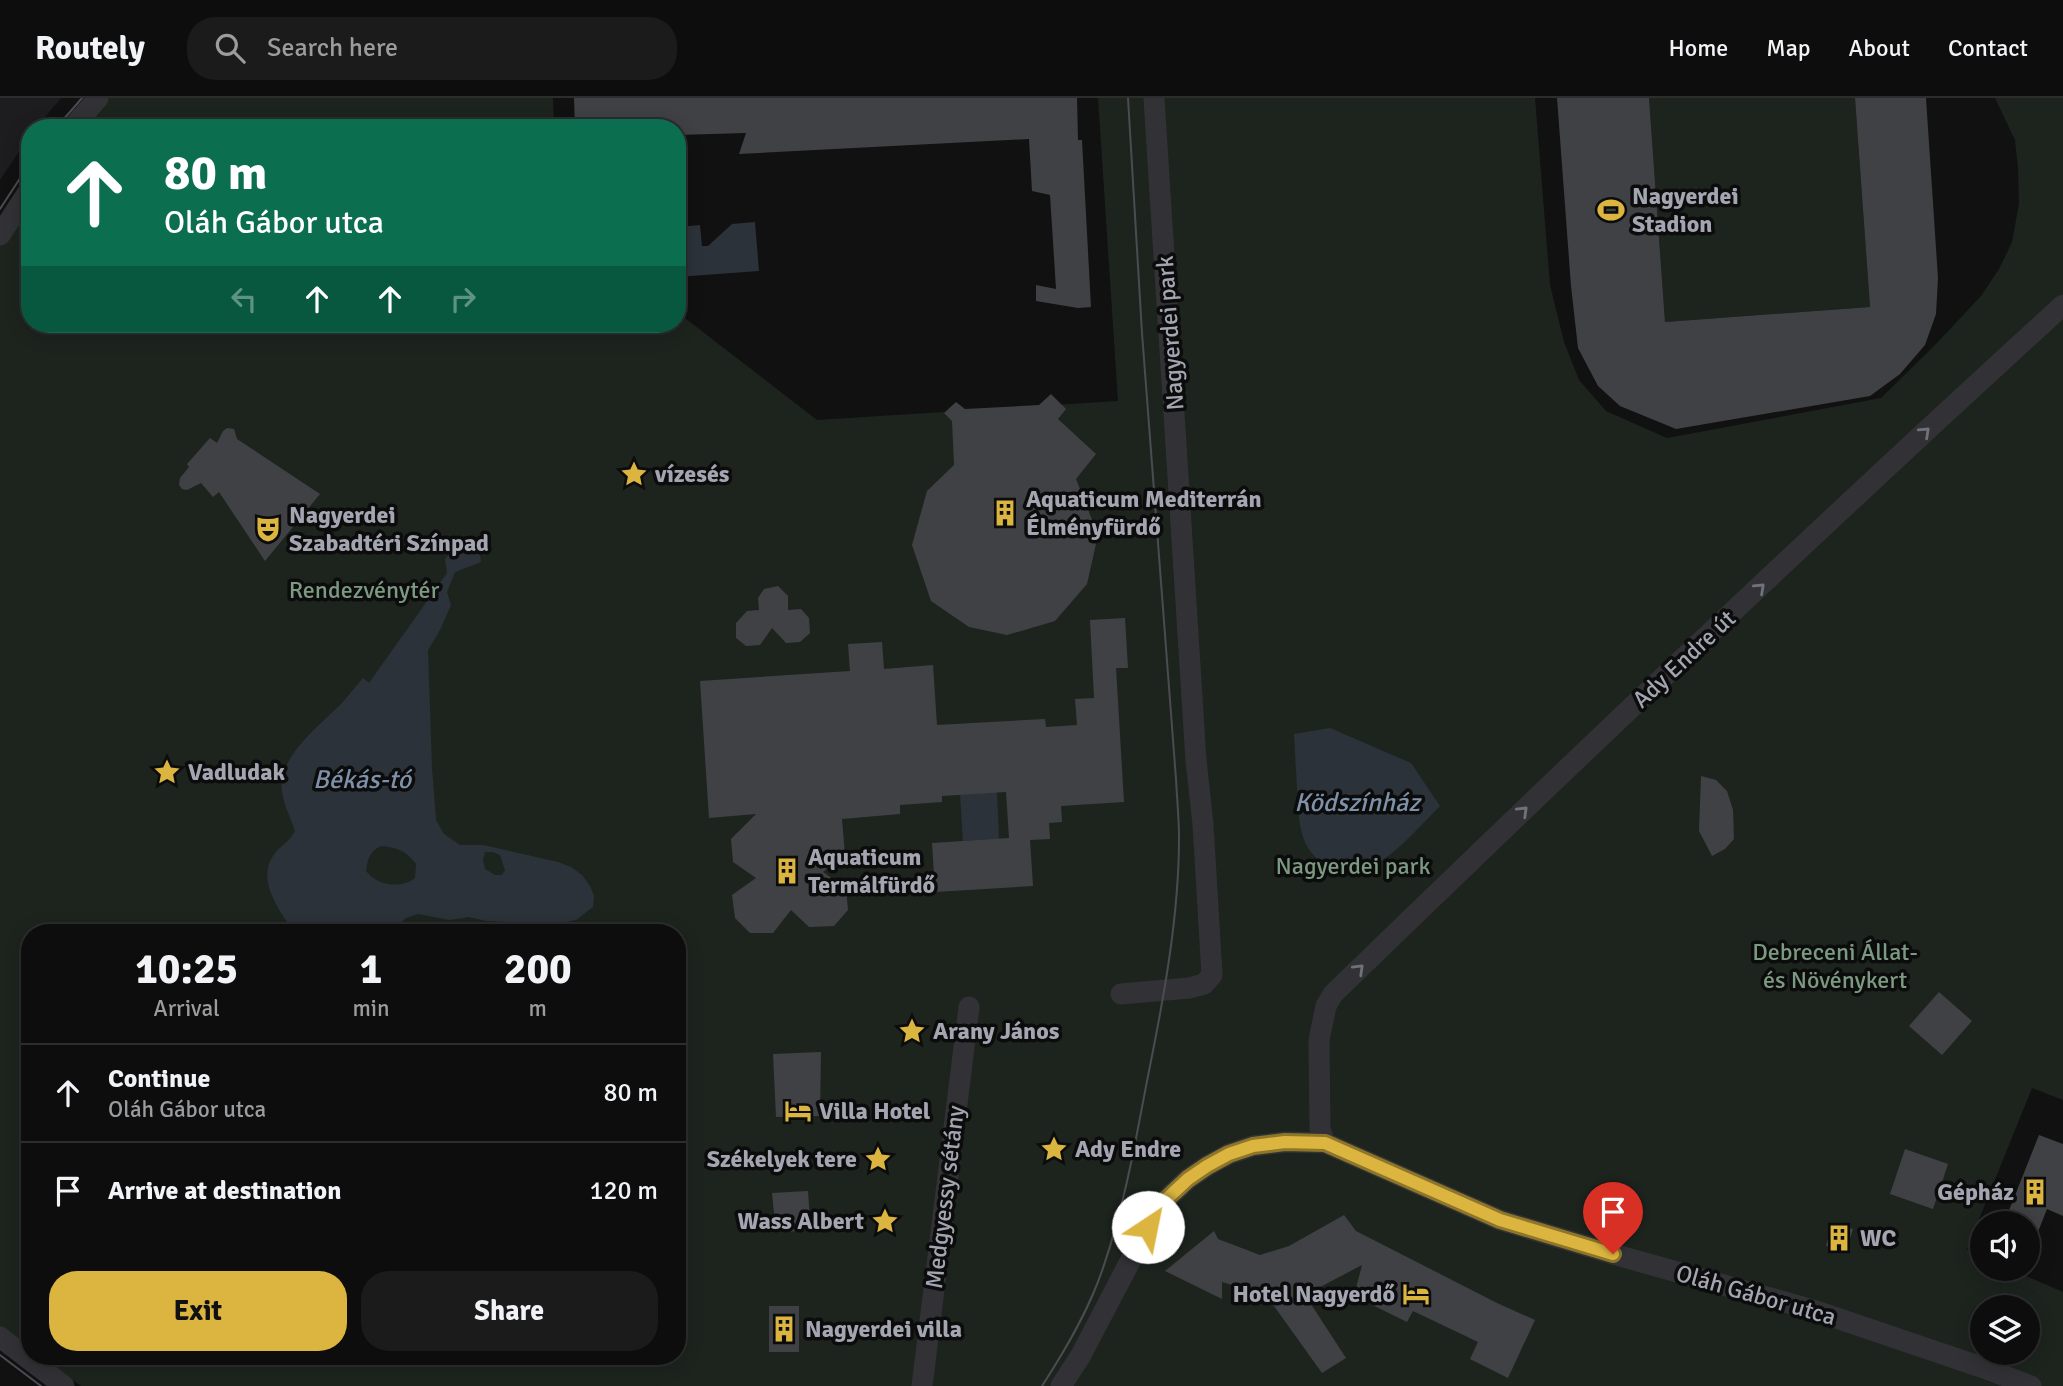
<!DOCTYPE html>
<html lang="en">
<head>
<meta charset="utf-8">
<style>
  body { margin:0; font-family:Signika,sans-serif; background:#1b1b1c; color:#f1f3f6; height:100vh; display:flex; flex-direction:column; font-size:26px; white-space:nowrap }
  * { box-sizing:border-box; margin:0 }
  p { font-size:23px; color:#9a9c9e }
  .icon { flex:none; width:38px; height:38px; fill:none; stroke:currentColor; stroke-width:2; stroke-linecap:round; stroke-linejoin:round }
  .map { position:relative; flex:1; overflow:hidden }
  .panel { position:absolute; left:21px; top:826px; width:665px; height:441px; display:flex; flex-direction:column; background:#0d0d0e; border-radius:28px; box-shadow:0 4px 18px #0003,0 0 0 2px #2d2d2e }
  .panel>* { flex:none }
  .guide { position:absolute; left:21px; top:21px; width:665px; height:214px; border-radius:28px; box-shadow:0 4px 18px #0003,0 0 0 2px #2d2d2e; background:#0b6e4f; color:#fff; overflow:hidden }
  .controls { position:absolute; left:1970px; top:1113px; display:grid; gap:14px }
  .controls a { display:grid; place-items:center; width:70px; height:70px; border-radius:50%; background:#0d0d0e; box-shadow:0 4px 18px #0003,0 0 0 2px #2d2d2e; font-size:35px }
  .pin { position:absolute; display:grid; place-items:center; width:60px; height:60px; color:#fff; margin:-72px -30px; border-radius:50% 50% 50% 0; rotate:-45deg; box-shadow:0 0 7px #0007 }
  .pin .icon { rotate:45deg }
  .me { position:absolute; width:77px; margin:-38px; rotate:34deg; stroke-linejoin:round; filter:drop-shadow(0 0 5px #0008) }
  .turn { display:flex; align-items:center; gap:24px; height:147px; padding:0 28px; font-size:32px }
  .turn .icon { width:91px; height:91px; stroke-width:2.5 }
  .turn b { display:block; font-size:49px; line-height:60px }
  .lanes { display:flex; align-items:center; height:66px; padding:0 28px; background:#0003; justify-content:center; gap:35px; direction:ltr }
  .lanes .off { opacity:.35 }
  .eta { display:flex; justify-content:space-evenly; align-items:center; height:119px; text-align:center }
  .eta b { font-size:42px; font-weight:800; line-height:49px }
  .primary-button { display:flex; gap:14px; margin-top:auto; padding:14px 28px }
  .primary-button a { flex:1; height:80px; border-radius:28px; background:#dbb53f; color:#111; font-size:28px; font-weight:800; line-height:80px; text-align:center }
  .primary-button a+a { background:#1b1b1c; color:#f1f3f6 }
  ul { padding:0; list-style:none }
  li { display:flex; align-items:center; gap:21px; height:98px; padding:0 28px; border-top:2px solid #2d2d2e }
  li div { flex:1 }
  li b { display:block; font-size:26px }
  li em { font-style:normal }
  header { display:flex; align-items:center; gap:42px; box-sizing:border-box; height:98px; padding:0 35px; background:#0d0d0e; border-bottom:2px solid #2d2d2e }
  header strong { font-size:33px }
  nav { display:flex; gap:38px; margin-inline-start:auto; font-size:24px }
  .search { width:490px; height:63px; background:#1b1b1c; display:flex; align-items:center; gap:18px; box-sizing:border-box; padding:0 24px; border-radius:28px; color:#9a9c9e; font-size:26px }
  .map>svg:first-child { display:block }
</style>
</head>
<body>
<header>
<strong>Routely</strong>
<div class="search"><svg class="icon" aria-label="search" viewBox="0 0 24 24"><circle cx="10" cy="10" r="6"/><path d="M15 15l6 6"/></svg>Search here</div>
<nav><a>Home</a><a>Map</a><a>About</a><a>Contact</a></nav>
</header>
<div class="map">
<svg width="2063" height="1288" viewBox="0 0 2063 1288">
  <rect width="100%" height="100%" fill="#111112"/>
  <path fill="#1d1d1f" d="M0 0H61L36 30H30V37L0 82Z"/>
  <path fill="#1d241e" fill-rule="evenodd" d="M98 0H553L554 30H72Z
    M1098 0H1535L1550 187 1564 244 1579 282 1606 313 1667 340 1881 300 1936 246 1981 198 1999 171 2012 144 2019 106 2018 69 2015 42 1995 0H2063V1002L2032 990 1967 1151 1983 1158V1171H2010L2063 1194V1288H81L39 1258H677V835H30V1251L0 1229V137L30 91V226H677V214L817 322 1118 303ZM1983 1209H2028V1255H1983Z
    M1649 0H1855L1870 209 1665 224Z"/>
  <path fill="#2c3239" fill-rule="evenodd" d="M755 124 759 173 677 179V129L700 127 702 148H708L732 126Z
    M455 449 480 457 481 464 455 474 447 494 451 507 440 532 428 552 432 670 436 722 444 736 460 747H483L558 764 571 769 582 777 590 788 594 798 593 809 576 822 555 826 487 823 468 819 450 822 418 816 406 820 387 835H295C281 815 256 783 273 758 279 748 289 745 295 733 290 717 279 699 282 681 287 652 322 625 342 605 349 597 356 588 363 580L369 585 447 475 445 461ZM381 748C397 749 406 753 416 766L415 780C401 791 378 788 366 773 368 761 369 754 381 748ZM485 754H493L500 757 505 772 502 777H495L485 771 483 762Z
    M1330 630 1411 665 1440 708C1421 727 1399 753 1376 766 1365 772 1353 774 1340 771 1298 762 1299 724 1297 689 1296 672 1295 654 1294 636Z
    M997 694 999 741 963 743 960 696Z"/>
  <path fill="#404145" d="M574 0H1077L1078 42H1082L1091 209 1078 210 1036 203V187L1056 191 1050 97 1032 93 1029 41 739 56 746 35 677 37V30H575Z
    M1557 0H1649L1665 224 1870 209 1855 0H1926L1938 180 1936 216 1925 247 1900 276 1870 298 1676 331 1620 308 1598 288 1578 250 1571 188Z
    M1051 296 1066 311 1058 321 1096 356 1076 381 1098 437 1087 486 1055 523 1007 537 969 529 931 503 912 447 927 393 954 367 952 323 944 315 956 304 965 311 1039 307Z
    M227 330 234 331 237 341 320 396 265 463 219 394 213 399 201 385 187 392 182 391 179 387 180 380 189 369 187 366 210 340 217 345 223 333Z
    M778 488 788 498V512L801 511 809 520 810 535 800 544 786 545 772 530 760 547 746 548 736 540V525L747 513 759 512 758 500 764 491Z
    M1125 520 1128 570H1116L1124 704 1061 708 1062 724 1049 725 1050 741 1030 742 1033 788 935 794 932 745 1009 740 1006 694 942 698V704L900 707V716L842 721 845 756 823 774 846 790 848 812 834 828 809 829 791 812 773 835H750L735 820 732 797 756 780 733 764 731 741 756 716 709 720 700 583 850 573 848 546 882 544 884 571 933 567 937 627 1045 621 1046 629 1077 627 1075 601 1094 600 1090 522Z
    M1701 678 1716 682 1727 693 1733 712 1734 741 1725 751 1712 758 1699 733Z
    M1939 894 1972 923 1942 957 1909 928Z
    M821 954 820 1018 776 1019 773 956Z
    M2039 1037 2063 1046V1118L2047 1111 2029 1157 2028 1125H2004Z
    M1905 1051 1948 1066 1933 1111 1890 1096Z
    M808 1093 810 1122H805V1132L787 1134 786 1124 775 1125 772 1095Z
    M1344 1117 1356 1133 1497 1205 1535 1222 1508 1280 1470 1261 1478 1244 1413 1213 1407 1224 1354 1198 1362 1167 1305 1197 1346 1260 1322 1275 1274 1208 1249 1192 1222 1184V1201L1165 1173 1214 1133 1218 1141 1260 1157 1289 1148Z
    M1832 1126 1853 1131 1846 1153 1826 1148Z
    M769 1208H799V1254H769Z"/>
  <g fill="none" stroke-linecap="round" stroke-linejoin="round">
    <path stroke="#323236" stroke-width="21" d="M72 30 98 0
      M0 137 30 91
      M1121 896 1189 890 1204 886 1212 877 1203 726 1196 662 1154 0
      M1325 1045 1320 1031 1319 942 1326 908 1333 896C1573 663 1816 433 2063 207
      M0 1239 64 1288
      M922 1288 969 909
      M1061 1288 1081 1257 1159 1108 1188 1081 1207 1068 1229 1056 1253 1048 1285 1044 1325 1045 1500 1122 1613 1156 1813 1212 1984 1270 2031 1288"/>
    <path stroke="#4b4c51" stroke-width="2" d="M56 30 82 0
      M0 111 30 65
      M0 1257 41 1288
      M1042 1288C1066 1251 1089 1212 1103 1170 1124 1109 1135 1046 1147 983 1163 904 1179 820 1179 740 1179 720 1177 701 1176 681L1142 235 1128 0"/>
  </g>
  <defs><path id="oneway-chevron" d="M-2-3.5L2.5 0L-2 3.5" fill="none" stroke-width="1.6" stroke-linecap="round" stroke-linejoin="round" transform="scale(1.75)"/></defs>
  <g stroke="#70727a">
    <use href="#oneway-chevron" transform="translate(1925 334) rotate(-43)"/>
    <use href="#oneway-chevron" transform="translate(1760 490) rotate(-43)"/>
    <use href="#oneway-chevron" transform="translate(1523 713) rotate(-44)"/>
    <use href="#oneway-chevron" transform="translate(1359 871) rotate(-44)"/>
  </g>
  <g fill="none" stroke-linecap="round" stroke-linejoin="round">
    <g stroke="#8e7629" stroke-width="18">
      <path id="route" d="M1148 1129 1159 1108 1188 1081 1207 1068 1229 1056 1253 1048 1285 1044 1325 1045 1500 1122 1613 1156"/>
    </g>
    <use href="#route" stroke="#dbb53f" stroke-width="12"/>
  </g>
  <defs>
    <g id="stadium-bare" transform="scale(2.1)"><path d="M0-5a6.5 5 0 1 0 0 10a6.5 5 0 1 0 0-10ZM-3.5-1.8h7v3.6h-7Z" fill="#dbb53f" stroke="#0c0c0d" stroke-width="2.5" paint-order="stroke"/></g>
    <g id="sight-bare" transform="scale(2.1)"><path d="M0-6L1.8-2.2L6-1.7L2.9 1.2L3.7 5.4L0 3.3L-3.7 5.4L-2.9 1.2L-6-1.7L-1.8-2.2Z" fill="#dbb53f" stroke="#0c0c0d" stroke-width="2.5" paint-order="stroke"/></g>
    <g id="building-bare" transform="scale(2.1)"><path d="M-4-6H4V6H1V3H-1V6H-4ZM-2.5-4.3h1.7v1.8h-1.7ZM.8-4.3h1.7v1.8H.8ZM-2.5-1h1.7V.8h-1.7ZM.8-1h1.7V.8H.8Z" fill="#dbb53f" stroke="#0c0c0d" stroke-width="2.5" paint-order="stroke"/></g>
    <g id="theatre-bare" transform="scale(2.1)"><path d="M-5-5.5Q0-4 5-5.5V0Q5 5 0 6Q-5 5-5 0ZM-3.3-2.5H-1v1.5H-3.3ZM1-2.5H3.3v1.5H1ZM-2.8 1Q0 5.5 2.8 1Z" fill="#dbb53f" stroke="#0c0c0d" stroke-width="2.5" paint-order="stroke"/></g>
    <g id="hotel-bare" transform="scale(2.1)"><path d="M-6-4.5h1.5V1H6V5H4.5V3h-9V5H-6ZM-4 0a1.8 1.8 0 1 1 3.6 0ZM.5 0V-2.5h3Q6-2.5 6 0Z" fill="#dbb53f" stroke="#0c0c0d" stroke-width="2.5" paint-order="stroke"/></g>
  </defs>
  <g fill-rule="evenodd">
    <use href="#stadium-bare" x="1611" y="112"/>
    <use href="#sight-bare" x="634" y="376"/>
    <use href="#building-bare" x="1005" y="415"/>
    <use href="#theatre-bare" x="268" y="431"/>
    <use href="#sight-bare" x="167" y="674"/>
    <use href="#building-bare" x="787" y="773"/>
    <use href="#sight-bare" x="912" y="933"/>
    <use href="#hotel-bare" x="798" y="1013"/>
    <use href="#sight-bare" x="1054" y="1051"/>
    <use href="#sight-bare" x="878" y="1061"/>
    <use href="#building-bare" x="2035" y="1094"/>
    <use href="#sight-bare" x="885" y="1123"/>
    <use href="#building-bare" x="1839" y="1140"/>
    <use href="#hotel-bare" x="1416" y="1196"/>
    <use href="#building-bare" x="784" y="1231"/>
  </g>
  <g text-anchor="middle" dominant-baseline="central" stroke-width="7" stroke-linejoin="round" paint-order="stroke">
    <g font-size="24" font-weight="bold" fill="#a3a6b1" stroke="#0c0c0d" text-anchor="start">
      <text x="1632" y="98">Nagyerdei<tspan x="1632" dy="28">Stadion</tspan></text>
      <text x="655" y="376">vízesés</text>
      <text x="1026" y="401">Aquaticum Mediterrán<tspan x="1026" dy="28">Élményfürdő</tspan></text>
      <text x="289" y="417">Nagyerdei<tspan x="289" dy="28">Szabadtéri Színpad</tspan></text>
      <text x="188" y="674">Vadludak</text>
      <text x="808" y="759">Aquaticum<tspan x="808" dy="28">Termálfürdő</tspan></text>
      <text x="933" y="933">Arany János</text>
      <text x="819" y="1013">Villa Hotel</text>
      <text x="1075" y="1051">Ady Endre</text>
      <text x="857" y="1061" text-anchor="end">Székelyek tere</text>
      <text x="2014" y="1094" text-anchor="end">Gépház</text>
      <text x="864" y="1123" text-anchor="end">Wass Albert</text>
      <text x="1860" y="1140">WC</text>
      <text x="1395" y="1196" text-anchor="end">Hotel Nagyerdő</text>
      <text x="805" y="1231">Nagyerdei villa</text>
    </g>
    <g font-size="24" fill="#a3a6b1" stroke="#0c0c0d">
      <text transform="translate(1170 235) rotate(-94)">Nagyerdei park</text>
      <text transform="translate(1684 561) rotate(-43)">Ady Endre út</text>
      <text transform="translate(945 1099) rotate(-83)">Medgyessy sétány</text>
      <text transform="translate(1756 1197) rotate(16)">Oláh Gábor utca</text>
    </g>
    <g font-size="24" fill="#7c9a81" stroke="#0c0c0d">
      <text x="364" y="492">Rendezvénytér</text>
      <text x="1353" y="768">Nagyerdei park</text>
      <text x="1835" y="854">Debreceni Állat-<tspan x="1835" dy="28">és Növénykert</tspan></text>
    </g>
    <g font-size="26" font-style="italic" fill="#7e91a9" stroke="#0c0c0d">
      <text x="362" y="682">Békás-tó</text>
      <text x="1357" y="705">Ködszínház</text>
    </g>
  </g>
</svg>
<div class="controls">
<a><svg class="icon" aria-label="sound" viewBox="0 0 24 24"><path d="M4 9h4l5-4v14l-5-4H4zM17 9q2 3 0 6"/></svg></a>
<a><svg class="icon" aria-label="layers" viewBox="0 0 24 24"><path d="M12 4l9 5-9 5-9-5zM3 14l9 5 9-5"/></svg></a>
</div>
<div class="pin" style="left:1613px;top:1156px;background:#d93025"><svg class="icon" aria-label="arrive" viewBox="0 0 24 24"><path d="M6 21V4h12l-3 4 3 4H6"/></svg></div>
<svg class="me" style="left:1148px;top:1129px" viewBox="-20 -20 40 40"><circle r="19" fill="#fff"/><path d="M0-13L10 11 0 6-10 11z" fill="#dbb53f"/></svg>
<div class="guide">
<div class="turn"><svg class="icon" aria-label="ahead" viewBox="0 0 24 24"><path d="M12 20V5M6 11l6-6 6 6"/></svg><div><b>80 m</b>Oláh Gábor utca</div></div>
<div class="lanes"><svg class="icon off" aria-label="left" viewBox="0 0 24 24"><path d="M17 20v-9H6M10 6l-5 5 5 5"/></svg><svg class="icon" aria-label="ahead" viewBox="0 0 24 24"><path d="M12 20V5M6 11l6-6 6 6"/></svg><svg class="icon" aria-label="ahead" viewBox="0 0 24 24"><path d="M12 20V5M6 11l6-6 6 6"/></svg><svg class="icon off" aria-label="right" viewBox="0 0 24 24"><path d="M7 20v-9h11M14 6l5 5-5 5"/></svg></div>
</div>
<section class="panel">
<div class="eta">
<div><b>10:25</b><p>Arrival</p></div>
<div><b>1</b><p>min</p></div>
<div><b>200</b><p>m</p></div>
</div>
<ul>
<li><svg class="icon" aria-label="ahead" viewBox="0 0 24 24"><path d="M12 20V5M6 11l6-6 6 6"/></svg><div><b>Continue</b><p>Oláh Gábor utca</p></div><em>80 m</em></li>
<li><svg class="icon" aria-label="arrive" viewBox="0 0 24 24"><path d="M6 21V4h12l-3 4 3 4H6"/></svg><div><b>Arrive at destination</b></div><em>120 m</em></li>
</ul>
<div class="primary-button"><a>Exit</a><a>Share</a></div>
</section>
</div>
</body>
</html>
